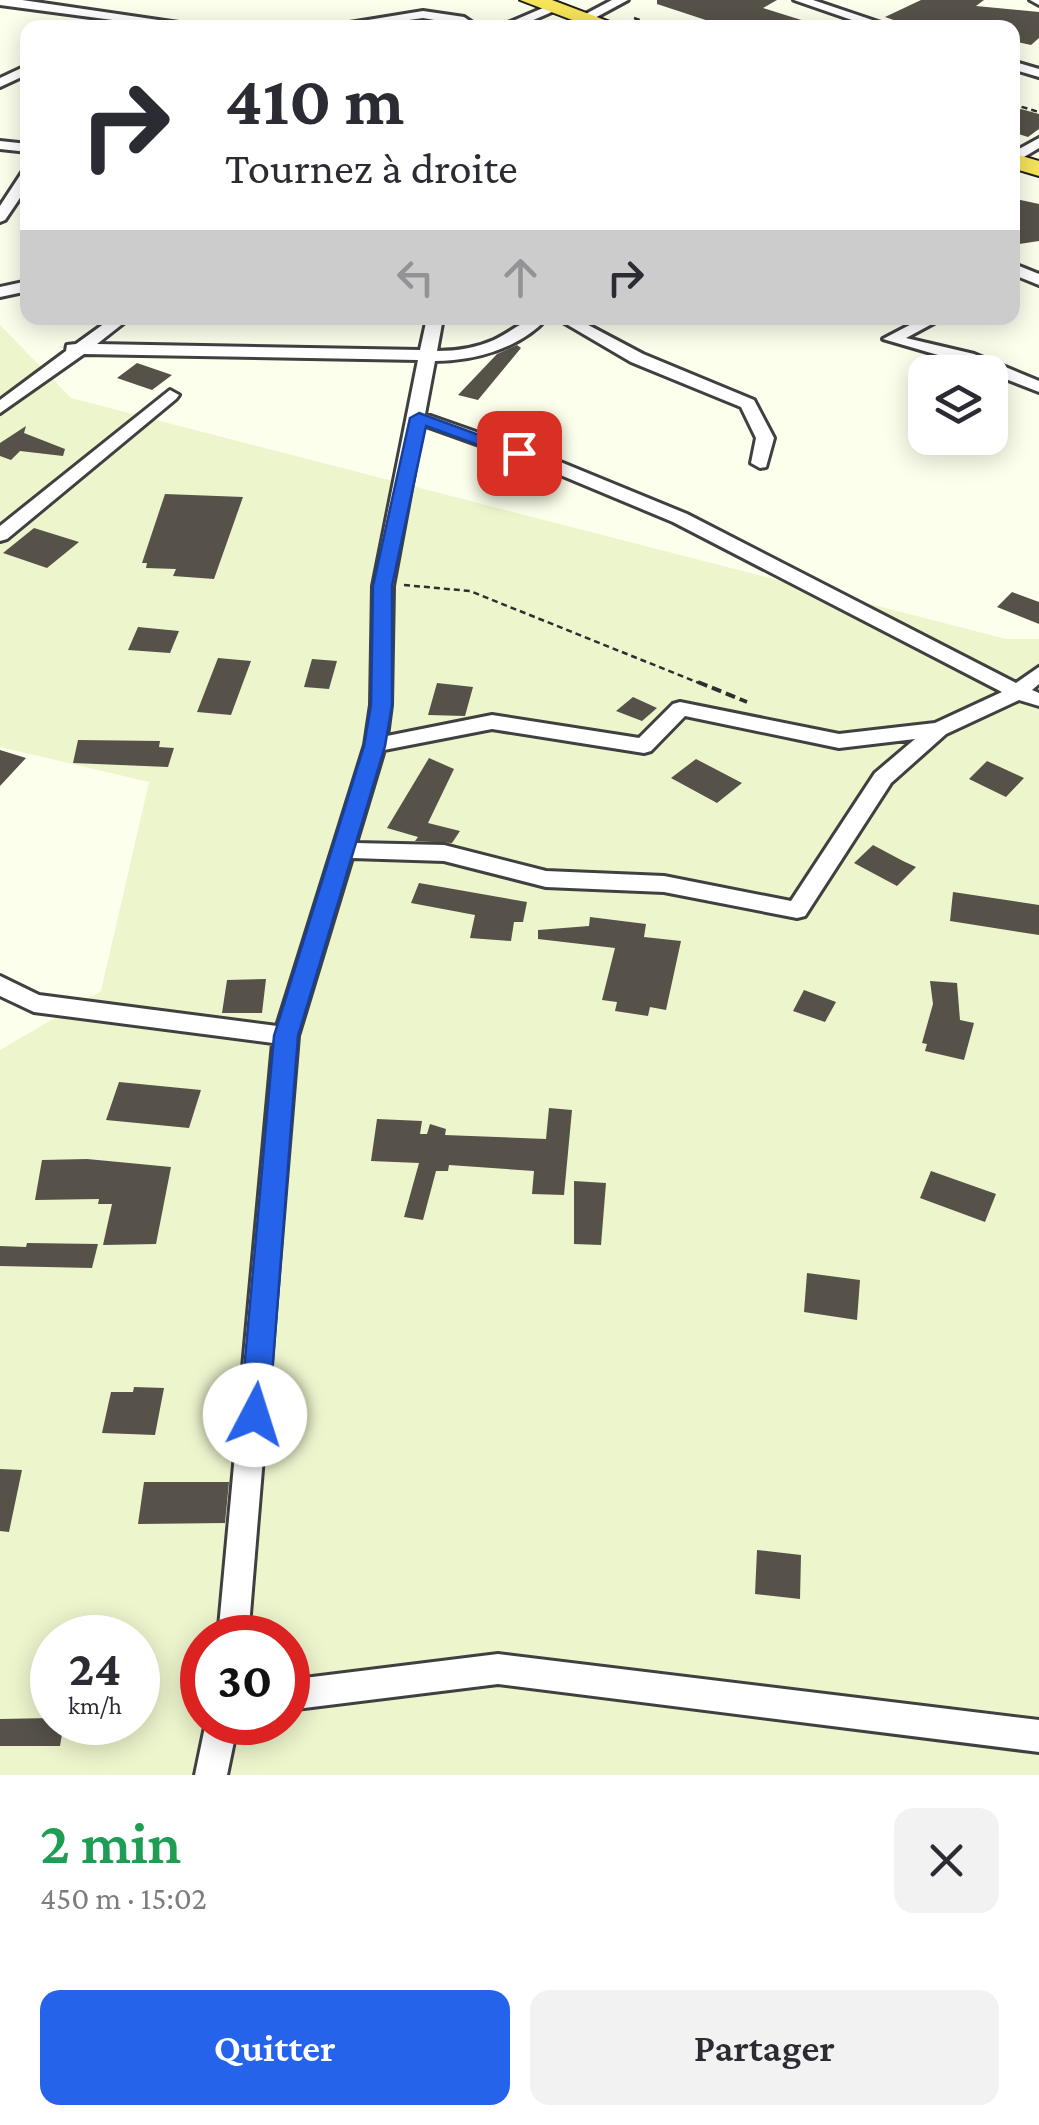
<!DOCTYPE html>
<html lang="fr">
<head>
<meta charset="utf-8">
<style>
  body { margin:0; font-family:"Crimson Pro",serif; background:#f2f2f3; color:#2b2b33; height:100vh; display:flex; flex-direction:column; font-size:38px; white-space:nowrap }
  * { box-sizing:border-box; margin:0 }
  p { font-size:32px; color:#7c7c81 }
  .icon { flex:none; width:55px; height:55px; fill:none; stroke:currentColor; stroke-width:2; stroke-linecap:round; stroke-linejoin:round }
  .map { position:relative; height:1775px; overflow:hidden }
  .panel { display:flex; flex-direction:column; background:#fff; flex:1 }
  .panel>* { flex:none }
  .top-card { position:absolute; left:20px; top:20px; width:1000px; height:305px; border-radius:20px; box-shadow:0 5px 25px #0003; background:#fff; color:#2b2b33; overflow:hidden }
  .fabs { position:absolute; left:908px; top:355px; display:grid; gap:20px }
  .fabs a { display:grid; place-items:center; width:100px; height:100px; border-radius:20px; background:#fff; box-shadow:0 5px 25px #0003; font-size:50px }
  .speed { position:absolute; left:30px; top:1615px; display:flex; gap:20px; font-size:50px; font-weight:700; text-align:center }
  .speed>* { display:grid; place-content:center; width:130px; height:130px; border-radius:50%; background:#fff; box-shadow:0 5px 25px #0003; line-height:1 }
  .speed small { font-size:25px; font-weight:400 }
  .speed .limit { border:15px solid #d22; background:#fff; color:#111 }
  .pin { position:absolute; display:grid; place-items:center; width:85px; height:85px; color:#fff; margin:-42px; border-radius:20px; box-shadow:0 5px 15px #0006 }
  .me { position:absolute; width:110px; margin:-55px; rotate:5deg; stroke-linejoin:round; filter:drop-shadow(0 0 8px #0008) }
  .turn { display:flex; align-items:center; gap:35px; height:210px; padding:0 40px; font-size:45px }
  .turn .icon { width:130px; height:130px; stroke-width:2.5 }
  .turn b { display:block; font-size:70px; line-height:85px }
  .lanes { display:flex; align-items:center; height:95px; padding:0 40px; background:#0003; justify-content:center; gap:50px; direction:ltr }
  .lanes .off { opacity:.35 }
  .round { display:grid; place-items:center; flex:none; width:105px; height:105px; border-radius:20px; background:#f2f2f3 }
  .summary { display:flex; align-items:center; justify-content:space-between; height:170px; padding:0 40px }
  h1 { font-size:60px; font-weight:600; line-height:75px; color:#1e9e55 }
  .cta { display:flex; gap:20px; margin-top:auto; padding:20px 40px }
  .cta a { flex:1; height:115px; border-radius:20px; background:#2563eb; color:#fff; font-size:40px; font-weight:600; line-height:115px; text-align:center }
  .cta a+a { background:#f2f2f3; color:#2b2b33 }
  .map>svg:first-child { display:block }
</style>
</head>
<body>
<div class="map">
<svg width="1039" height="1775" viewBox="0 0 1039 1775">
  <rect width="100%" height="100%" fill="#fdffed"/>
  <path fill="#edf5cd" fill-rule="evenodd" d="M0 325 71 398 1006 639H1039V1775H0V1050L101 991 149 782 0 747ZM52 1638H138V1722H52ZM202 1638H288V1722H202Z"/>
  <path fill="#565249" d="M657 0H777L763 8 811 23 810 28H730L657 4Z
    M921 0H984L976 6 1039 12V38L1031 45 1012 41V28H916L885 17Z
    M1021 109 1039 114V129L1028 137 1012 132V115Z
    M1012 198 1039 204V241L1012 245Z
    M517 345 521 348 478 400 458 395 497 354Z
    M137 363 172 375 152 390 117 378Z
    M26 426 24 433 65 449 63 456 20 451 11 460 0 456V443Z
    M165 494 243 497 214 579 173 576 176 569 146 568 147 563H142Z
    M34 528 79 542 47 568 3 553Z
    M1012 592 1039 602V624L997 607Z
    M138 627 179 631 170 653 128 650Z
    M218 658 251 661 231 715 197 712Z
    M312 659 337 661 329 689 304 687Z
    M437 683 473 687 465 716 428 715Z
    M633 697 657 708 642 721 616 711Z
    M78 740 160 741 159 747 174 748 168 767 73 763Z
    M0 750 26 758 0 786Z
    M429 758 454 769 428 823 460 831 452 843 415 841 418 837 387 828Z
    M696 759 742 783 717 803 671 778Z
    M987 761 1024 778 1006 797 969 779Z
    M873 845 903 861 916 867 897 886 854 863Z
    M419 883 527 902 523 922H514L511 941 470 938 475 915 411 903Z
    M953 892 1039 905V935L950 921Z
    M590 917 646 924 644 937 681 941 666 1010 650 1007 648 1016 615 1011 617 1002 602 1000 615 948 538 939V930L589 926Z
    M266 979 262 1013H222L227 980Z
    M930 981 957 983 960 1020 974 1023 964 1060 925 1051 927 1044 922 1043 933 1004Z
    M804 990 836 1002 825 1022 793 1011Z
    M119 1082 201 1090 189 1128 106 1120Z
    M549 1108 572 1110 564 1195 532 1194 534 1171 449 1165 448 1171H436L423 1220 404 1217 419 1163 371 1161 377 1119 422 1121 420 1134H427L430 1124 446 1129 445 1135 546 1139Z
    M87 1159 171 1167 156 1244 103 1245 112 1204H98L99 1199 35 1200 42 1160Z
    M931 1171 996 1194 985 1222 920 1198Z
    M574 1181 606 1183 601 1245 574 1244Z
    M27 1243 98 1244 92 1268 0 1266V1246L26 1247Z
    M807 1273 860 1280 857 1320 804 1312Z
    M134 1387 164 1388 155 1435 102 1433 111 1392H133Z
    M0 1469 22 1470 9 1532 0 1531Z
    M144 1482H229L225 1523 138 1524Z
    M757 1550 801 1555 800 1599 755 1594Z
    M52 1718V1722H64L60 1746H0V1719Z"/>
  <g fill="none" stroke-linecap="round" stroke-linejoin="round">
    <g stroke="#404040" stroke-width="6">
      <path id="minor" d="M0 0H22L213 28H173L0 5Z
        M612 0H628L591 20 580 17Z
        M794 0H813L896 28H875Z
        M1030 0H1039V5Z
        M550 5 561 8 515 28H496Z
        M423 11 464 17 480 28 423 18 352 28H319Z
        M1012 61 1039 69V77L1012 69Z
        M28 65V74L0 87V78Z
        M1039 138V148L1012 164V153Z
        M0 141 28 144V152L0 149Z
        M28 170V186L5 220 0 222V206L23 171Z
        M1012 263 1039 274V285L1012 274Z
        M28 281V291L0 297V287Z
        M112 318H130L97 344 420 350 427 318H443L437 351C457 351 476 348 494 340 515 330 523 318 547 318 521 348 474 361 435 361L425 414 558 461 687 514 1016 683 1039 667V684L1032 690 1039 693V706L1019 700 946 734 891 783 805 916 797 918 664 892 546 887 444 861 352 858 298 1036 248 1638H218L273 1043 34 1012 0 996V976L39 995 277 1026 365 745 371 705 373 586 418 360 84 354 0 413V400L66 351 67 345 76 344ZM423 425 546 469 673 522 1002 692 935 723 839 734 680 702 673 704 639 738 492 715 387 736 391 705 393 586ZM685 716 839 748 915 739 875 773 791 901 664 876 546 871 444 845 356 843 384 750 492 729 644 753 651 751Z
        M556 318H575L643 354 754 400 774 438 766 467 760 468 751 463 756 438 741 407 631 362Z
        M923 318H943L906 338 974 354 1039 381V392L962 362 883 339Z
        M170 390 179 395 176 399 7 539 0 541V526Z
        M498 1654 1039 1720V1752L498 1684 288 1710V1680Z
        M206 1722H238L227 1775H195Z"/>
    </g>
    <g stroke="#1e1e1e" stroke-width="4">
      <path id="trunk" d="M520 0H552L626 28H593Z
        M1012 153 1039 161V176L1012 168Z"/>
    </g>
    <path stroke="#2f2f2f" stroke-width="2.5" stroke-dasharray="6 4" stroke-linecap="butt" d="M634 18 663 28
      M1012 104 1039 112
      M404 585 470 591 704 685"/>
    <path stroke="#2f2f2f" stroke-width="4" stroke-dasharray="10 5" stroke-linecap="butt" d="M698 682 747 702"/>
    <use href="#minor" fill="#fff" fill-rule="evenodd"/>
    <use href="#trunk" fill="#f6e45a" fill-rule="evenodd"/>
  </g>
  <path fill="#2563eb" stroke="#184099" stroke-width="2.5" d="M419 413 528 453 512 457 426 426 392 586V705L385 746 298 1036 269 1415 265 1424 255 1427 245 1424 240 1415 274 1036 364 746 371 705 373 586 410 418Z"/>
</svg>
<div class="fabs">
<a><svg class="icon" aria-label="layers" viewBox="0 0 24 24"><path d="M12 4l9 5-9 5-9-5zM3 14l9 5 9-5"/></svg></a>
</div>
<div class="speed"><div>24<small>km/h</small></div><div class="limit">30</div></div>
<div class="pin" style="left:519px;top:453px;background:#d93025"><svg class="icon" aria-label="arrive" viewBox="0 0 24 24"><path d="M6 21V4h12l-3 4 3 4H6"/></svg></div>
<svg class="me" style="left:255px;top:1415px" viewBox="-20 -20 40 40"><circle r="19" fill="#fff"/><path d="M0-13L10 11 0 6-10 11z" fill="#2563eb"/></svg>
<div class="top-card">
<div class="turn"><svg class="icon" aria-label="right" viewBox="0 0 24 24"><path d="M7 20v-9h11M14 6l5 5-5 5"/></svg><div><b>410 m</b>Tournez à droite</div></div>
<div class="lanes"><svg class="icon off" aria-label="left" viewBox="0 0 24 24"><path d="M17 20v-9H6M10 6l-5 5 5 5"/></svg><svg class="icon off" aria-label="ahead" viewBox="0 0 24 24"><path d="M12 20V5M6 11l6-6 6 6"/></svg><svg class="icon" aria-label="right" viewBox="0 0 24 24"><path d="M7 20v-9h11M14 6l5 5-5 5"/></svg></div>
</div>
</div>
<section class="panel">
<div class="summary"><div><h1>2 min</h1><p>450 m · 15:02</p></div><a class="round"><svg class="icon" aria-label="close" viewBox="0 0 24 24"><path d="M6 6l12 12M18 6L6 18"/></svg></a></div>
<div class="cta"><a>Quitter</a><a>Partager</a></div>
</section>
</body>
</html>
